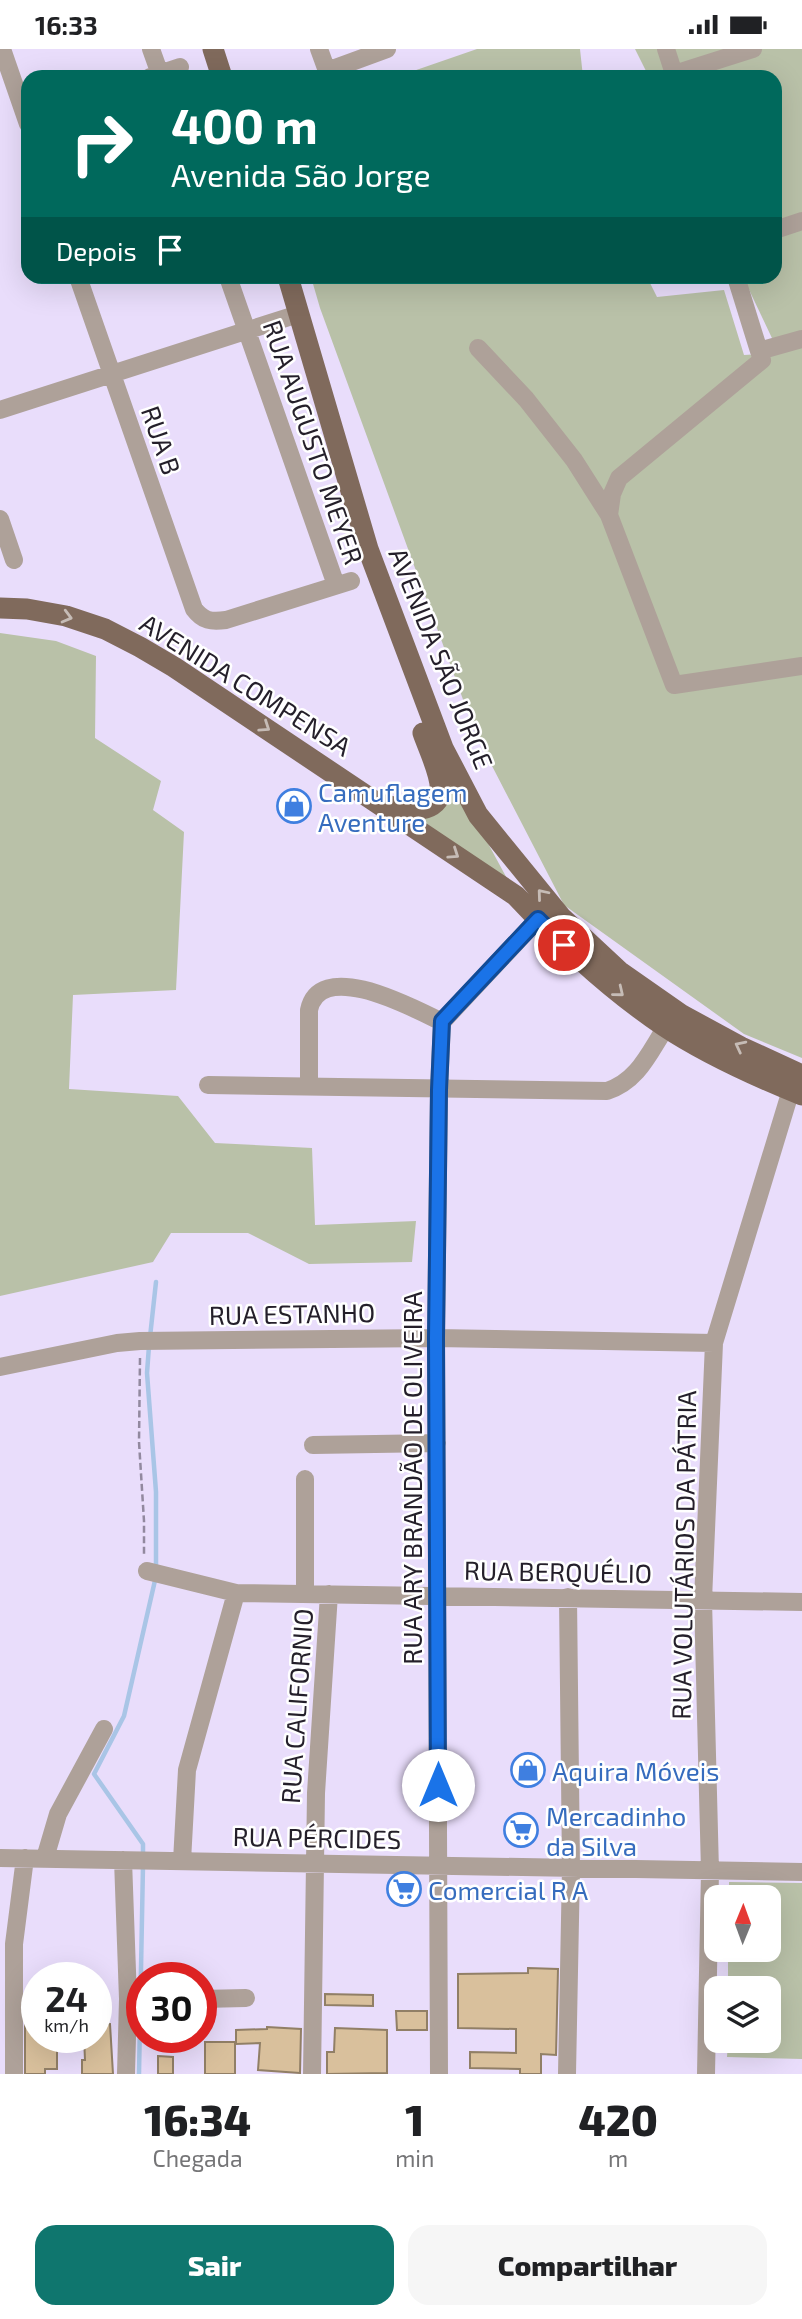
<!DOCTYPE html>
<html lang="pt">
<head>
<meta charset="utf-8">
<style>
  body { margin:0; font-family:"Exo 2",sans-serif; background:#f6f6f6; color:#202124; height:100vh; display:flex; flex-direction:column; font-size:26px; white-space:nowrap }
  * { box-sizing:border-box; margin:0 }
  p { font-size:23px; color:#757577 }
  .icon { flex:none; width:38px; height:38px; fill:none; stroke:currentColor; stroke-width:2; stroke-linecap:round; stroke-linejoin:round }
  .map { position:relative; height:2025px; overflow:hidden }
  .sheet { display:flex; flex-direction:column; background:#fff; flex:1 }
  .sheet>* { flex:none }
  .hud { position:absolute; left:21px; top:21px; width:761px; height:214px; border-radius:21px; box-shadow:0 7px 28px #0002; background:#00695c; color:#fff; overflow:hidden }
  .needle { width:46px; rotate:1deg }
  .buttons { position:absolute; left:704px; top:1836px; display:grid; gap:14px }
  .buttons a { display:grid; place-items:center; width:77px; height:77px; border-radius:14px; background:#fff; box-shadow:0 7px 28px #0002; font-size:35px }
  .speed { position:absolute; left:21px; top:1913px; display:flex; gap:14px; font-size:35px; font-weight:700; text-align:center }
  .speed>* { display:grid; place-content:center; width:91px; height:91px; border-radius:50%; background:#fff; box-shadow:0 7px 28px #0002; line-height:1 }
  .speed small { font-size:18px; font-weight:400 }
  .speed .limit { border:10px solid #d22; background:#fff; color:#111 }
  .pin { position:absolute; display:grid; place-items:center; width:60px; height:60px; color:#fff; margin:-30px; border:4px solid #fff; border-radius:50%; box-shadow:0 2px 7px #0007 }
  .me { position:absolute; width:77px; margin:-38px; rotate:0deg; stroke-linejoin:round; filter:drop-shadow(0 0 5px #0008) }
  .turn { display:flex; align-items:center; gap:24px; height:147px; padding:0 35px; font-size:32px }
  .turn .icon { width:91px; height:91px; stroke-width:2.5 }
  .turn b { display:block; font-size:49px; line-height:60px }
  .then { display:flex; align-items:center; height:66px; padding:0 35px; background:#0003; gap:14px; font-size:26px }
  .eta { display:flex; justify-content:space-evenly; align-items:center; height:119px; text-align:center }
  .eta b { font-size:42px; font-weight:800; line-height:49px }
  .action { display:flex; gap:14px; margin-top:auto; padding:14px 35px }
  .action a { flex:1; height:80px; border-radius:21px; background:#0f766e; color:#fff; font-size:28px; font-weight:800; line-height:80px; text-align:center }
  .action a+a { background:#f6f6f6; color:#202124 }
  .status { display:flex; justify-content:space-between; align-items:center; height:49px; padding:0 35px; background:#fff; direction:ltr }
  .status svg { height:19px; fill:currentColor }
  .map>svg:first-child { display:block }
</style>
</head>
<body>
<div class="status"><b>16:33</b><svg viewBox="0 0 49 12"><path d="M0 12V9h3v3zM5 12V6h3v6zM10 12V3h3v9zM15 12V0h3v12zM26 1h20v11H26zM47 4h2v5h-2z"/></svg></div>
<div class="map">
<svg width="802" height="2025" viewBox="0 0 802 2025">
  <rect width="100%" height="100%" fill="#e9ddfb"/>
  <path fill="#b9c1a8" d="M477 0H580L583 28H396Z
    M635 0H802V1009L744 985 564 856 476 686 320 259 311 228H647L657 248 724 241 744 306 779 304 743 228H775V28H649Z
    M0 584 56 592 96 607 95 689 161 732 153 761 184 783 176 941 73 946 69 1040 178 1047 215 1094 312 1099 315 1176 416 1172 412 1213 309 1215 248 1184H171L153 1213 0 1247Z
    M432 691 510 835 411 766 442 757 451 743Z
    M729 1833 802 1834V2010L727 2008 728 1992H768V1939H728V1901L768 1900V1848H729Z"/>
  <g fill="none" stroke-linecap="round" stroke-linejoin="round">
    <path stroke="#a9c5e6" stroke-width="4.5" d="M150 1288 156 1233
      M149 1297 147 1324 156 1443V1519
      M143 1807V1795L94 1725 124 1667 156 1527
      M139 2025 143 1816"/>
  </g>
  <path fill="#d9c09c" stroke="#917f66" stroke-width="2" d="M528 1919 558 1920 556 2006 541 2005V2025H520V2020L470 2019V2003L516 2004V1980L458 1979V1925L528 1924Z
    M325 1945 373 1946V1957L325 1956Z
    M25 1946H37V1988H60V2001H57V2020H45V2025H25Z
    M396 1962H427V1981H397Z
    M110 1975 113 2025H82V2011H85L84 1988H96V1976Z
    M267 1978 301 1980 300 2024 258 2021 260 1994 236 1995V1981L267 1980Z
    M335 1979 387 1981V2024L327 2025V2003H334Z
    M205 1993H235V2025H205Z
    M158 2007 173 2008V2025H158Z"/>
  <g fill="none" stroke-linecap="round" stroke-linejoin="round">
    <path stroke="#92899f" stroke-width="2.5" stroke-dasharray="7 3.5" stroke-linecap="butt" d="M140 1309 139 1393 144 1472V1505"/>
    <path stroke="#aea199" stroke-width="18" d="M2 0 28 75
      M151 0 161 28
      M319 0 327 22 387 0
      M666 0 675 28
      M674 25 753 0
      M150 28 180 18
      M775 181 802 172
      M78 228 194 560C203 572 211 573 226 571L351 532
      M228 228 336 536
      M736 228 759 302
      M802 290 759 302 762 311 619 429 612 445 609 466 674 636 802 617
      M478 299 526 350 574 411 609 466
      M0 361 289 268
      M0 470 14 511
      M208 1036 607 1042C638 1032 649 1004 666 978
      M309 1037V961C320 908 415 960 442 973
      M0 1318 117 1294 140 1292 436 1289 714 1294
      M313 1396 437 1394
      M305 1430V1545
      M147 1522 236 1544 802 1553
      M0 1809 802 1823
      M45 1809 58 1765 104 1680
      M123 1811 128 1950 126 2025
      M182 1812 187 1721 236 1544
      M201 1950 246 1949
      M14 2025V1895L25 1809
      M312 2025 316 1744 329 1545
      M439 2025 436 1289 439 1041 442 973 538 870
      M567 2025 571 1819 568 1548
      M706 2025 710 1822 703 1551 714 1294 791 1041"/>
    <path stroke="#806a5c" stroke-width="21" d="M213 0 222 28
      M288 228 368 500 443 699 478 766 561 868 619 922 682 966 741 998 802 1026
      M0 559 27 560 66 567 105 580 140 598 174 618 516 847C561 895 609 940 664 977 706 1005 755 1027 802 1046
      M386 756C402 761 436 767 440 744 443 729 428 699 423 684"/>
  </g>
  <defs><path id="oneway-chevron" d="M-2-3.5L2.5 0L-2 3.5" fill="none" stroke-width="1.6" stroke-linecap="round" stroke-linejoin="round" transform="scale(1.75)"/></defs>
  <g stroke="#c6bcb6">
    <use href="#oneway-chevron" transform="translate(67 568) rotate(15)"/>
    <use href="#oneway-chevron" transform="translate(265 678) rotate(34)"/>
    <use href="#oneway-chevron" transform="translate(454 805) rotate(34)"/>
    <use href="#oneway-chevron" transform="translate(542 845) rotate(-130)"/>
    <use href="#oneway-chevron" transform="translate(619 943) rotate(39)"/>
    <use href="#oneway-chevron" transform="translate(740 997) rotate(-153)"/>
  </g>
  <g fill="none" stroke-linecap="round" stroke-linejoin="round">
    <g stroke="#114b97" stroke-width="18">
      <path id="route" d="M438 1736 436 1289 439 1041 442 972 538 870 564 896"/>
    </g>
    <use href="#route" stroke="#1a73e8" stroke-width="12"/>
  </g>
  <defs>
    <g id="shop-ring" transform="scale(1.75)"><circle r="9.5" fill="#fff" stroke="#3f7fe0" stroke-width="1.5"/><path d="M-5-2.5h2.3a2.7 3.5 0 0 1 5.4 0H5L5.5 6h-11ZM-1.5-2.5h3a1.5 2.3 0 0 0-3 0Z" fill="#3f7fe0"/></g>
    <g id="supermarket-ring" transform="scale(1.75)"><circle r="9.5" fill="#fff" stroke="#3f7fe0" stroke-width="1.5"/><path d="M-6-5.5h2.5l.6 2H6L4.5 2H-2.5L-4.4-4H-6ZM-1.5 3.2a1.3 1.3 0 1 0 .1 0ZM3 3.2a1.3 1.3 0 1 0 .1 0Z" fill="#3f7fe0"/></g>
  </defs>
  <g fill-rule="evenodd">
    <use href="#shop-ring" x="294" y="757"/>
    <use href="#shop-ring" x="528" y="1721"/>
    <use href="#supermarket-ring" x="521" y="1781"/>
    <use href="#supermarket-ring" x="404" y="1840"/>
  </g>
  <g text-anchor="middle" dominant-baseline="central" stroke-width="5" stroke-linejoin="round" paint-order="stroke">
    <g font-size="26" fill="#241f2a" stroke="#fff">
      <text transform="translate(162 391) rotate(71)">RUA B</text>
      <text transform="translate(314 393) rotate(71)">RUA AUGUSTO MEYER</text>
      <text transform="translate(442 609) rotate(68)">AVENIDA SÃO JORGE</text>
      <text transform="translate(246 635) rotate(32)">AVENIDA COMPENSA</text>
      <text transform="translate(292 1264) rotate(-1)">RUA ESTANHO</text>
      <text transform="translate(411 1429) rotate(-90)">RUA ARY BRANDÃO DE OLIVEIRA</text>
      <text transform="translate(683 1506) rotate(-89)">RUA VOLUTÁRIOS DA PÁTRIA</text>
      <text transform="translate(558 1522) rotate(1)">RUA BERQUÉLIO</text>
      <text transform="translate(296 1657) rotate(-86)">RUA CALIFORNIO</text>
      <text transform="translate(317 1788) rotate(1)">RUA PÉRCIDES</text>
    </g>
    <g font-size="26" fill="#366cbe" stroke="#fff" text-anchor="start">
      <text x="318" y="742">Camuflagem<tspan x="318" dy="30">Aventure</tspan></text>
      <text x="552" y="1721">Aquira Móveis</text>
      <text x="546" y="1766">Mercadinho<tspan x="546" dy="30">da Silva</tspan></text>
      <text x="428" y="1840">Comercial R A</text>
    </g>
  </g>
</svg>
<div class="buttons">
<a><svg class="needle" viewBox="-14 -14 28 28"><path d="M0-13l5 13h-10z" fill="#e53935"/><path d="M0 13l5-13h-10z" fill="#757577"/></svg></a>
<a><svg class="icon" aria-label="layers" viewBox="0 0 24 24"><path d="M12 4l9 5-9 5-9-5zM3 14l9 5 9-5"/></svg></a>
</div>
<div class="speed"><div>24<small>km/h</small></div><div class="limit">30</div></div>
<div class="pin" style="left:564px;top:896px;background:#d93025"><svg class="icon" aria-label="arrive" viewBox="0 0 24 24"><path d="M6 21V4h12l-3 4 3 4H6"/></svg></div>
<svg class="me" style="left:438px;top:1736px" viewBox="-20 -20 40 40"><circle r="19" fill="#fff"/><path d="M0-13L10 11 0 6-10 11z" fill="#1a73e8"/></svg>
<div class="hud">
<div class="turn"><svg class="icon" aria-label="right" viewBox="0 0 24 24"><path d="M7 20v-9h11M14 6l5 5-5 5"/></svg><div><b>400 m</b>Avenida São Jorge</div></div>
<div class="then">Depois<svg class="icon" aria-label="arrive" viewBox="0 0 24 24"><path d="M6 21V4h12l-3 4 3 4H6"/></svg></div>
</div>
</div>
<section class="sheet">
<div class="eta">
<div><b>16:34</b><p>Chegada</p></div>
<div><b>1</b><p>min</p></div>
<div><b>420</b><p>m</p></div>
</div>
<div class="action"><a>Sair</a><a>Compartilhar</a></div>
</section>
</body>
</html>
